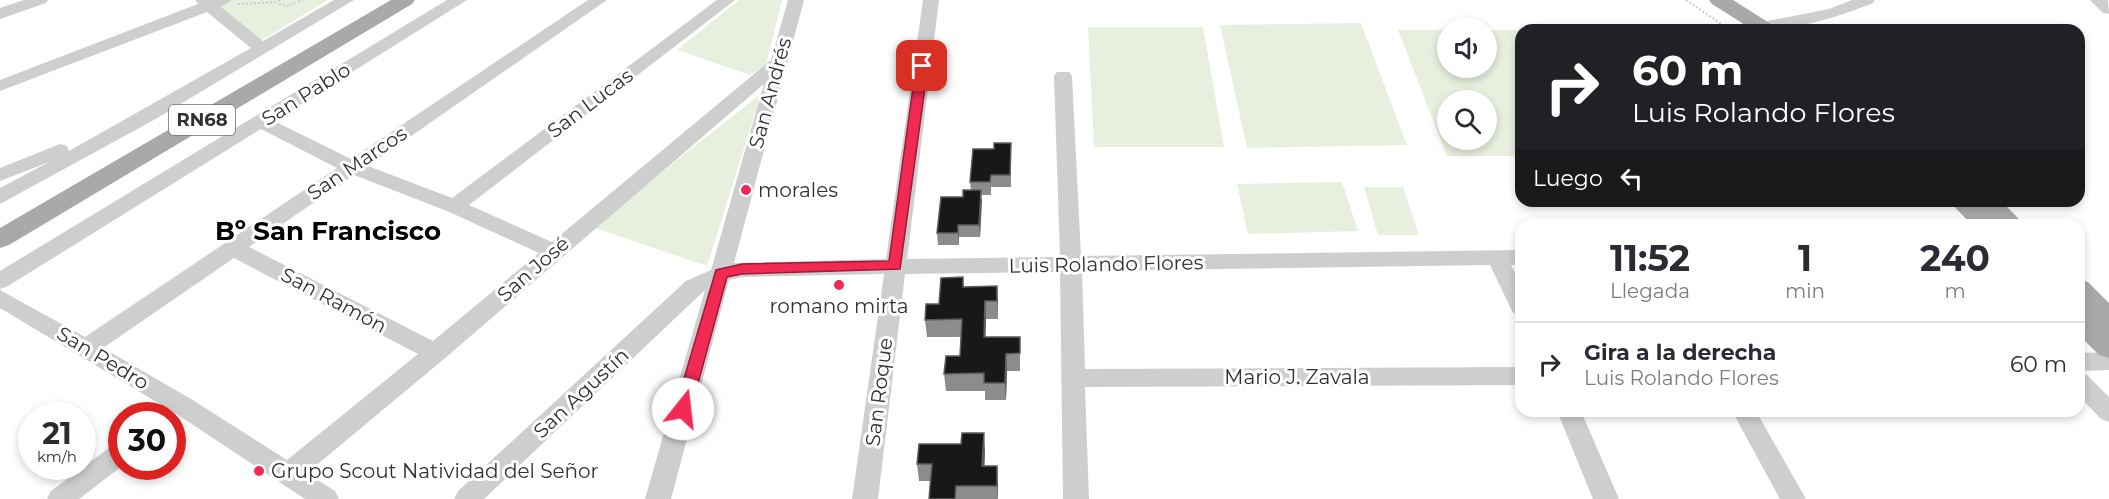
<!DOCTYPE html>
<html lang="es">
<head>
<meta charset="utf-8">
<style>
  body { margin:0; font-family:Montserrat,sans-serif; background:#f7f7f7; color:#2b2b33; height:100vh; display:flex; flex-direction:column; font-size:22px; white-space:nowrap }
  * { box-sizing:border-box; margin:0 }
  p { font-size:20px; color:#7c7c81 }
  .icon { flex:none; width:33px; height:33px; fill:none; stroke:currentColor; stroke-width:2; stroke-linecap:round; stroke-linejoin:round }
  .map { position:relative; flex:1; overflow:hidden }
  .panel { position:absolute; left:1515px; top:219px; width:570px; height:198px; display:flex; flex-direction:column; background:#fff; border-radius:18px; box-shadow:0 3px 9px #0003 }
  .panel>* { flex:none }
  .guide { position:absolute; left:1515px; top:24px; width:570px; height:183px; border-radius:18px; box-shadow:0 3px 9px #0003; background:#202124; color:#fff; overflow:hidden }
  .tools { position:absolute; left:1437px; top:18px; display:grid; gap:12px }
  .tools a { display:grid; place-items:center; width:60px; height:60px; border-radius:50%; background:#fff; box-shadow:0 3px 9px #0003; font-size:30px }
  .speed { position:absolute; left:18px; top:402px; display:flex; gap:12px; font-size:30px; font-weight:700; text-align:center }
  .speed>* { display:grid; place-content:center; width:78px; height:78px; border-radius:50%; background:#fff; box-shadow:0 3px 9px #0003; line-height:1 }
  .speed small { font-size:15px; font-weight:400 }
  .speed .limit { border:9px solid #d22; background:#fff; color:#111 }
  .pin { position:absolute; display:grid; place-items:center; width:51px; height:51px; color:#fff; margin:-26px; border-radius:12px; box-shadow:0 3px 9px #0006 }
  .me { position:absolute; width:66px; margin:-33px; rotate:16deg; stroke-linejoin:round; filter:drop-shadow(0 0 4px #0008) }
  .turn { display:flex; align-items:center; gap:21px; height:126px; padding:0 18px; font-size:27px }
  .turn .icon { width:78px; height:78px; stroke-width:2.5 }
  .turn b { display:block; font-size:42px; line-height:51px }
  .then { display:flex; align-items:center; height:57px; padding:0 18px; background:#0003; gap:12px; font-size:22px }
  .eta { display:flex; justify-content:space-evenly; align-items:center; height:102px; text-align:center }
  .eta b { font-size:36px; font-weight:700; line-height:42px }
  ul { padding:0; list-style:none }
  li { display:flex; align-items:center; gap:18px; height:84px; padding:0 18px; border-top:2px solid #e1e1e2 }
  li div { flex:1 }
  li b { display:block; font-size:22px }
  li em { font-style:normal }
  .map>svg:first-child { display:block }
</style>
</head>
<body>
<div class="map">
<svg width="2109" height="499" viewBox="0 0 2109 499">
  <rect width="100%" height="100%" fill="#fff"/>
  <path fill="#e9efdf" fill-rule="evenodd" d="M224 0H328L262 40 209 6Z
    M739 0H782L766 65 750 75 677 50Z
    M1361 23 1407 145 1247 148 1220 25Z
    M1088 27H1203L1224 147H1094Z
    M1398 30H1447L1448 68H1486L1487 30H1527H1521V156H1447ZM1486 100V140H1448V100Z
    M761 94 707 266 592 227Z
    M1342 182 1358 231 1248 234 1237 184Z
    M1364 187H1403L1419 235H1378Z"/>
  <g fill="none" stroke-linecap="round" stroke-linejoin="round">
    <path stroke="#cecece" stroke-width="2" stroke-dasharray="2 2" stroke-linecap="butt" d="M279 0V4L287 6 303 0
      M1686 0 1730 30
      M238 4 278 2"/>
    <path fill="#cecece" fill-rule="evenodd" d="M24 0H48L46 3 0 19V8Z
      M195 0H232L221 7 263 41 334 0H354L152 121 0 204V188L49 162 0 181V168L60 144 67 146 69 151 251 48 207 12 0 91V80L198 4Z
      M447 0H467L274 121 351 159 588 0H607L368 166 452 198 717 0H735L469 205 552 242 771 60 788 0H804L734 263 886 259 923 0H939L907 259 1060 257 1054 76 1057 72H1069L1072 76 1081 256 1521 250V264L1511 265 1521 284V315L1513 313 1490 265 1082 271 1085 369 1521 367V385L1085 387 1089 499H1063L1060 272 905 274 878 499H852L884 274 742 277 729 280 671 499H645L705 290 484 499H454L458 491 686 281 711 270 764 84 444 359 307 473 335 491 339 499H305L175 413 0 308V290L85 337 337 168 261 129 8 286 0 289V271ZM354 175 447 211 539 253 433 341 249 247ZM234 258 418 354 287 460 191 399 103 348Z
      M1852 0H1875L1873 3C1836 18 1796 30 1757 30L1755 27 1757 23 1829 9Z
      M2090 0H2108L2109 14 2103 13Z
      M2109 352V370L2079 371V353Z
      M2079 372 2087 375 2109 397V422L2101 419 2079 396Z
      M1557 411H1581L1619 499H1593Z
      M1732 411H1756L1806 499H1780Z
      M122 442V466L79 499H47L51 491 113 445Z"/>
    <path fill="#a9a9a9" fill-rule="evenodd" d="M391 0H415L412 4 9 245 0 248V228Z
      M1709 0H1733L1774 26 1777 30H1753L1712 4Z
      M1949 201H2001L2025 225H1972Z
      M2079 280 2088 282 2109 303V358L2099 355 2079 335V308L2082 309 2079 306Z"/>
  </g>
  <path fill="#8c8c8c" d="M1011 143V187H991V195H981L980 237H959V245H938L937 233 963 197 971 190 970 182 994 149Z
    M963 277 964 287 997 286 998 319H986L985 337H1020V371H1007L1006 400H985V391H946L944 374 960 356 961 337H927L925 320Z
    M985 450 984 466 998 483V499H929L930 481H919L917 464Z"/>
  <path fill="#5d5d5d" d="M981 190 982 202 980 237 979 225Z
    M958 225 959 237V245L958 233Z
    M997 286 998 304V319L997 301Z
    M985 301 986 319 985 355 984 337Z
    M1006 354 1007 371 1006 400 1005 383Z
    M984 433 985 450 984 483 982 466Z
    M997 466 998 483V499L997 486Z"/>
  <path fill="#181818" stroke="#5d5d5d" stroke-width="1.5" d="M994 143H1011L1010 175H991L990 182H970L973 149H994Z
    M963 190H981L979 225H958V233H937L941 197H963Z
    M963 277V287L997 286V301H985L984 337H1020V353L1006 354 1005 383H984V373L944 374 946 356H960L962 319 925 320 926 304H939L941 278Z
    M962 433H984L982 466H997V486H956L955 499H929L932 464H917L919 444H961Z"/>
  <path fill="#f12a54" stroke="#9d1b37" stroke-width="1.5" d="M922 63 928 66 900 269 742 274 727 277 691 409 689 413 683 415 678 413 675 409 716 270 742 264 889 261 916 66Z"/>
  <g fill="#f12a54" stroke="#fff" stroke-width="2">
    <circle cx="746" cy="190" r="6"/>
    <circle cx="839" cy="285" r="6"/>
    <circle cx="259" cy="471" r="6"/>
  </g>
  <g text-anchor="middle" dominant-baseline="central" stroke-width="6" stroke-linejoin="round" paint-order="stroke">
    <rect fill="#fff" stroke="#6f6f6f" stroke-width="1.5" x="169" y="105" width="66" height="30" rx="4.5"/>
    <g font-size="18" font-weight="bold" fill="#313131">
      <text x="202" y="120">RN68</text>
    </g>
    <g font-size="20" fill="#313131" stroke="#fff">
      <text transform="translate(770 93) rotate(-75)">San Andrés</text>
      <text transform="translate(306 94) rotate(-32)">San Pablo</text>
      <text transform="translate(590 103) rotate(-37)">San Lucas</text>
      <text transform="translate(357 163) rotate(-34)">San Marcos</text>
      <text transform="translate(1106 264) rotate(-1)">Luis Rolando Flores</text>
      <text transform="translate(533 269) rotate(-41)">San José</text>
      <text transform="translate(334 300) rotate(28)">San Ramón</text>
      <text transform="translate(103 358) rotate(31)">San Pedro</text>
      <text x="1297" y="377">Mario J. Zavala</text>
      <text transform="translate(879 392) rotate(-83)">San Roque</text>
      <text transform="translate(581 393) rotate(-43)">San Agustín</text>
    </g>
    <g font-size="20" fill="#313131" stroke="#fff" text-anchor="start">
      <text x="758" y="190">morales</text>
      <text x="839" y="306" text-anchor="middle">romano mirta</text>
      <text x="271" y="471">Grupo Scout Natividad del Señor</text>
    </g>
    <g font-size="26" font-weight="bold" fill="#000" stroke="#fff">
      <text x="328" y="231">Bº San Francisco</text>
    </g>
  </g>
</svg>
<div class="tools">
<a><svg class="icon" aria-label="sound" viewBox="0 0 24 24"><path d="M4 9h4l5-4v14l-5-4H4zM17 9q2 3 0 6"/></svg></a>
<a><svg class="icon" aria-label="search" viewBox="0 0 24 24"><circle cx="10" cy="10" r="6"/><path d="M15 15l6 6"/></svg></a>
</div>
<div class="speed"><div>21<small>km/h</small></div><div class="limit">30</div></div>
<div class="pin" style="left:922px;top:66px;background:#d93025"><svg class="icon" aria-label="arrive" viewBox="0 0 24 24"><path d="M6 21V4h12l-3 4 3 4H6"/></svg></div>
<svg class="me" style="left:683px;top:409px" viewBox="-20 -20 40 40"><circle r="19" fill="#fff"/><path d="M0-13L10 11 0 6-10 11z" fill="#f12a54"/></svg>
<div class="guide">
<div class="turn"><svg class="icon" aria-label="right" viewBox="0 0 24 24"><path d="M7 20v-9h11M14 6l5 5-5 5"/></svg><div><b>60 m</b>Luis Rolando Flores</div></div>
<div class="then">Luego<svg class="icon" aria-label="left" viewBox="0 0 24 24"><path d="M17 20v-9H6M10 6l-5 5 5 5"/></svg></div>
</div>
<section class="panel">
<div class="eta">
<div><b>11:52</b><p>Llegada</p></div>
<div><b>1</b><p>min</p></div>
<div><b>240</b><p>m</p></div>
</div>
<ul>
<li><svg class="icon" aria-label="right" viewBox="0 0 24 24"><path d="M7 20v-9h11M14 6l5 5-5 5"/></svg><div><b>Gira a la derecha</b><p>Luis Rolando Flores</p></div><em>60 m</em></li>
</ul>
</section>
</div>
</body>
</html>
